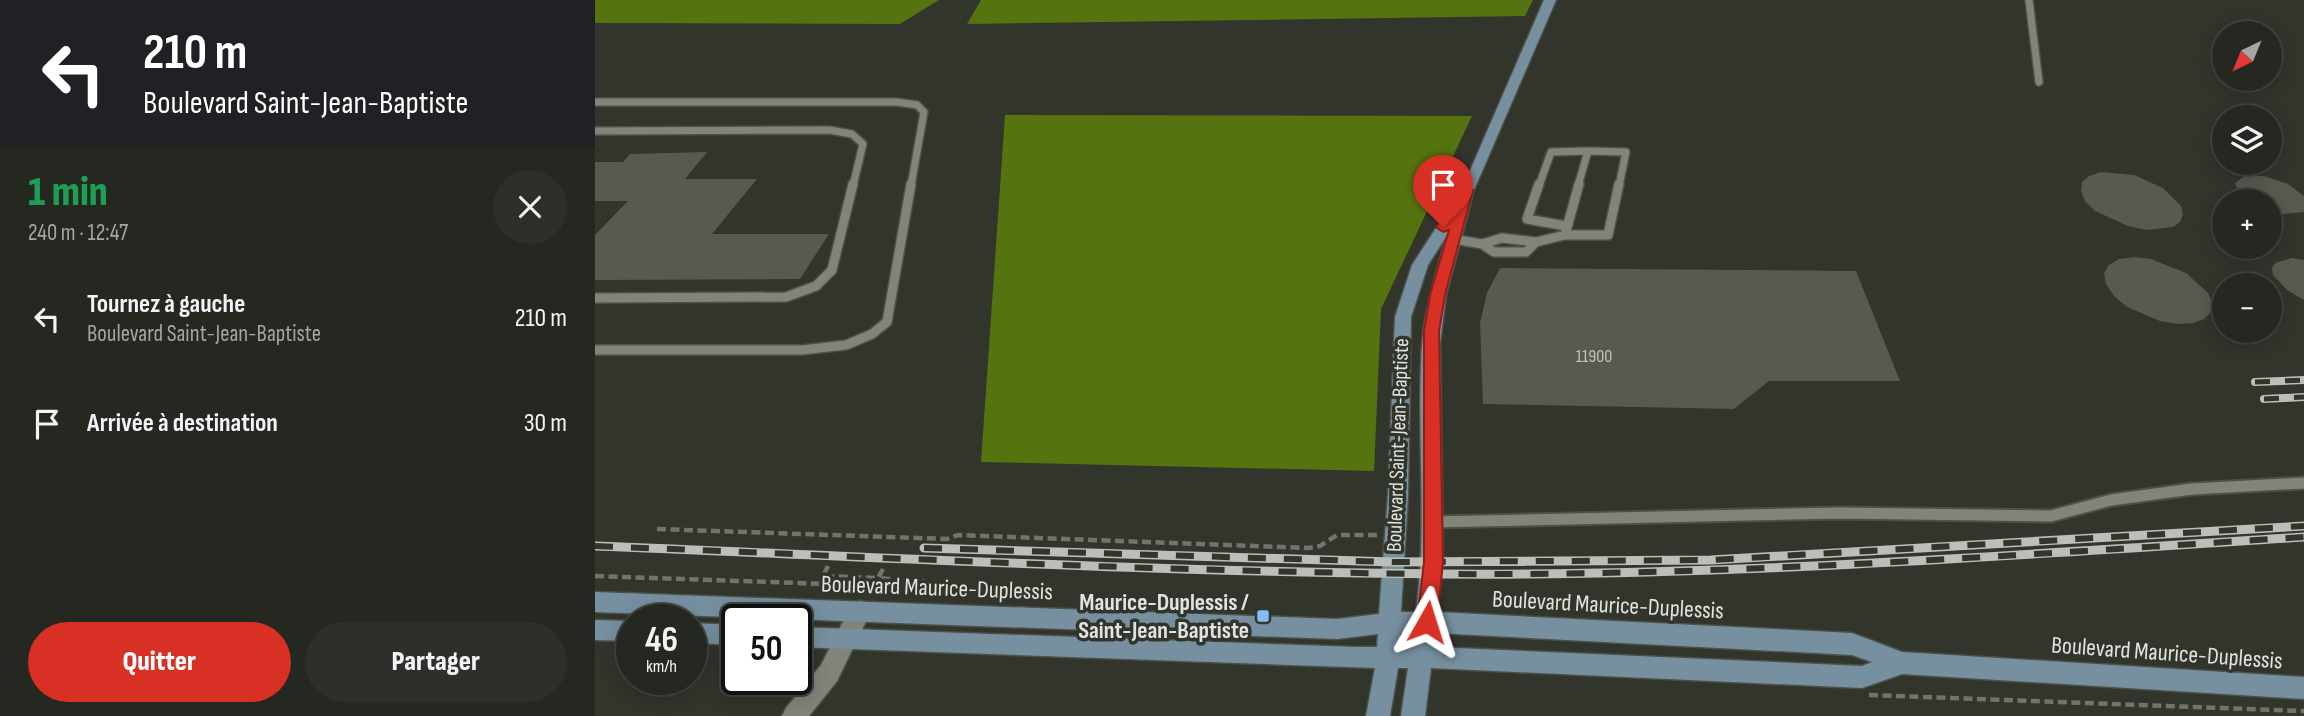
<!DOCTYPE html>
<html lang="fr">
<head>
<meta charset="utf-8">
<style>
  body { margin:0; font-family:"Sofia Sans Condensed",sans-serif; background:#2d302a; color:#f1f3f6; height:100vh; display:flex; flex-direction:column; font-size:26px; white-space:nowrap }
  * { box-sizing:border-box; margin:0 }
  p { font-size:23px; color:#a3a6a5 }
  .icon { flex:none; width:38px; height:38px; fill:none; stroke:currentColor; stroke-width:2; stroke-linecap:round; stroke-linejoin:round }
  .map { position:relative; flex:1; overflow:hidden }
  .panel { display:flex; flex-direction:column; background:#252821; width:595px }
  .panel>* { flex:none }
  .guide { background:#202124; color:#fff; overflow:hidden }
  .needle { width:46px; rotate:223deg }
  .tools { position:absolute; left:1617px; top:21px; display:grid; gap:14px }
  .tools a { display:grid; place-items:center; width:70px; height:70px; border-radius:50%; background:#252821; box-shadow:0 4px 18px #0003,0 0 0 2px #42443f; font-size:35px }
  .speed { position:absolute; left:21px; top:604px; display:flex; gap:14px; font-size:35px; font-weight:700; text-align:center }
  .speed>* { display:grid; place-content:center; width:91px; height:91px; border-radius:50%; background:#252821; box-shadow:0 4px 18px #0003,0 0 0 2px #42443f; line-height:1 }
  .speed small { font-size:18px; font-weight:400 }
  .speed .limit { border:4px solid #111; border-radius:10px; background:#fff; color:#111 }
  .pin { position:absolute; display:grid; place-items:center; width:60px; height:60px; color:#fff; margin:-72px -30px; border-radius:50% 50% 50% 0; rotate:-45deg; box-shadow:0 0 7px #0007 }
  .pin .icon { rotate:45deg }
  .me { position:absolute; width:77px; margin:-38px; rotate:6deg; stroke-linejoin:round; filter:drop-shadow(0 0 5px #0008) }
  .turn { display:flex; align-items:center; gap:24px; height:147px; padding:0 28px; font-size:32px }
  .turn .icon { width:91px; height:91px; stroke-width:2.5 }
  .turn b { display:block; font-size:49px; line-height:60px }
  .round { display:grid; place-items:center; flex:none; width:74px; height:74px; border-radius:37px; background:#2d302a }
  .summary { display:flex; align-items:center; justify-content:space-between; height:119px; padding:0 28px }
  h1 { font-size:42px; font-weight:800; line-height:52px; color:#1e9e55 }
  .button { display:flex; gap:14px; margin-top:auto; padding:14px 28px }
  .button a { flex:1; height:80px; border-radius:42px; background:#d93025; color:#fff; font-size:28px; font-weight:800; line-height:80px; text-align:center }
  .button a+a { background:#2d302a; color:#f1f3f6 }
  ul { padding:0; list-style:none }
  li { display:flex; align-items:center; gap:21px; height:105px; padding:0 28px }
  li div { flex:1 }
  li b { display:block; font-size:26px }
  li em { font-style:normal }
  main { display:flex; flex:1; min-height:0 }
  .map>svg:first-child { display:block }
</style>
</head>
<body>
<main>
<section class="panel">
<div class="guide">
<div class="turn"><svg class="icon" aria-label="left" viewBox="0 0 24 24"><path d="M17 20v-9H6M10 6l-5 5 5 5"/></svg><div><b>210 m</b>Boulevard Saint-Jean-Baptiste</div></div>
</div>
<div class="summary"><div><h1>1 min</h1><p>240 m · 12:47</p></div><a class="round"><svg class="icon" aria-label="close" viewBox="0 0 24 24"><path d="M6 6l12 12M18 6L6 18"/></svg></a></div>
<ul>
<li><svg class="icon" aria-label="left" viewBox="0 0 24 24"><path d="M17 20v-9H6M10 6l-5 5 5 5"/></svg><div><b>Tournez à gauche</b><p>Boulevard Saint-Jean-Baptiste</p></div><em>210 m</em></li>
<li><svg class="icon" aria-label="arrive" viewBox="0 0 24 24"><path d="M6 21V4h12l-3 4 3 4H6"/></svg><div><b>Arrivée à destination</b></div><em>30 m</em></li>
</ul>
<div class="button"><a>Quitter</a><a>Partager</a></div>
</section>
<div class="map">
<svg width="1709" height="716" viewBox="0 0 1709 716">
  <rect width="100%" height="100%" fill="#31352c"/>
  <path fill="#55730f" d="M0 0H344L305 24 0 23Z
    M386 0H938L930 16 372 24Z
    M410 115 877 116 786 309 779 471 386 462Z"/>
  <path fill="#565a50" d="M112 152 90 179H162L117 234H234L205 279 0 280V235L33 201H0V162H28L35 154Z
    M1506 172 1539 175 1568 188 1586 206 1588 214 1585 222 1578 227 1551 230 1533 226 1500 211 1490 201 1486 191 1487 182 1494 176Z
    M1650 176H1669L1693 184 1709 196V212L1687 214 1675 211V201H1653L1645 195 1640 183Z
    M1539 257 1556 259 1591 273 1613 293 1617 303 1616 312 1609 319 1598 323 1582 324 1565 321 1532 307 1519 296 1511 284 1509 273 1514 265 1524 259Z
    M1697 258 1709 260V300L1692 290 1678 275 1677 268 1680 263Z
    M905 268 1261 271 1305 381H1174L1139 409 888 404 885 323 892 293Z"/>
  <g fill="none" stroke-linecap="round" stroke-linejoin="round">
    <g stroke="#4d5049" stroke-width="10">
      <path id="lane-far2" d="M1434 0 1444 82
        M0 102H302L322 105 329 112 316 186
        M0 131 234 130 257 134 268 144 258 186
        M993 151 1031 152 1024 186
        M944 186 956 152 993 151 983 186"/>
    </g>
    <g stroke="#4d5049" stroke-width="12">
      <path id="lane-far1" d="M944 184 932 219 971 226
        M970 235H1013L1024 184
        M858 239 887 244 899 252H931L941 242 970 235 984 184
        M887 244 907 238 941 242
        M0 298 191 297 221 286 237 270 258 184
        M0 350H207L251 345 277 334 292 322 316 184"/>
    </g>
    <g stroke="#4d5049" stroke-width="15">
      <path id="lane" d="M837 522 1245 513 1456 516 1516 500 1597 489 1709 483"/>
    </g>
    <g stroke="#4d5049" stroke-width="3">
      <path id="street" d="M265 601 273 604 276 611 242 681 214 716H187L191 708 226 665 257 604Z"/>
    </g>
    <g stroke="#4d5049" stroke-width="3">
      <path id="secondary" d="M949 0H961L879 190 851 295 845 344 848 562 842 612 1257 633 1307 652 1709 677V699L1307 674 1267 688 836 668 830 716H806L813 668H803L795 716H771L780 668 201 647V627L761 647H782L783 634 742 639 0 612V592L742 619 784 614 793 495 800 317 817 265 856 205 861 203ZM852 235C842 271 830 307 827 344 821 434 833 522 821 612H806L813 495 816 317 833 265ZM805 633H818L816 646 804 647ZM840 633 1257 655 1277 662 1267 666 838 647Z
        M0 620 37 621V641L0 640Z
        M96 623 142 625V645L96 643Z"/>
    </g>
    <path stroke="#70746c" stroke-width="4.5" stroke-dasharray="9 4.5" stroke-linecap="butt" d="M62 529 352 539 363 535 714 548 725 546 742 535H784
      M233 566 228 576 283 578
      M288 569 283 578 294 579
      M0 576 291 586 287 594
      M291 586 294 579 328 581 322 595
      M1274 695 1709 711"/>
    <use href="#lane-far2" stroke="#808479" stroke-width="7"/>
    <use href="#lane-far1" stroke="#808479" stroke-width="9"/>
    <use href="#lane" stroke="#808479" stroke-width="11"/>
    <use href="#street" fill="#808479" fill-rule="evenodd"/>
    <use href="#secondary" fill="#7690a0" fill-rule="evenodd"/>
    <g stroke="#bcbfb9" stroke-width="8">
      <path id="rail-far1" d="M1660 382 1709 380
        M1669 399 1709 397"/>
    </g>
    <g stroke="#bcbfb9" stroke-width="9">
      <path id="rail" d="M0 546C283 557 567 572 850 574 1137 576 1423 555 1709 537
        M329 548 798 562 1116 560 1709 526"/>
    </g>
    <use href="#rail-far1" stroke="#31352c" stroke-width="5" stroke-dasharray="15" stroke-linecap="butt"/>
    <use href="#rail" stroke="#31352c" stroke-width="6" stroke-dasharray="18" stroke-linecap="butt"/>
  </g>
  <path fill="#d93025" stroke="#8d1f18" stroke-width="2" d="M872 186 878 190 850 295 844 331 848 562 842 622 839 628 832 631 825 628 822 622 829 562V331L835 295 854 230 848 232 841 227 867 187Z"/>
  <rect fill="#80bdfa" stroke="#31352c" stroke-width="2.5" x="661" y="609" width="14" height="14" rx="3.5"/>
  <g text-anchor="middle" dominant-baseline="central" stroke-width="7" stroke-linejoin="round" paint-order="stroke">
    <g font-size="18" fill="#bec2ba">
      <text x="999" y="356">11900</text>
    </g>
    <g font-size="21" fill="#e1e4de" stroke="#31352c">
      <text transform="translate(803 445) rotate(-88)">Boulevard Saint-Jean-Baptiste</text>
    </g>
    <g font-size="24" fill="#e1e4de" stroke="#31352c">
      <text transform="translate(342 588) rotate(2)">Boulevard Maurice-Duplessis</text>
      <text transform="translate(1013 605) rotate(3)">Boulevard Maurice-Duplessis</text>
      <text transform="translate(1572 653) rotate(4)">Boulevard Maurice-Duplessis</text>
    </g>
    <g font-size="24" font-weight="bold" fill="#e1e4de" stroke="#31352c" text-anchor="end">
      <text x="654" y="602">Maurice-Duplessis /<tspan x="654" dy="28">Saint-Jean-Baptiste</tspan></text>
    </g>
  </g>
</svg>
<div class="tools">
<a><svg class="needle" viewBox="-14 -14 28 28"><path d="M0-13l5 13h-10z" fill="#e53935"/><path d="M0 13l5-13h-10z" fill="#a3a6a5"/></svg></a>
<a><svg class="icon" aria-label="layers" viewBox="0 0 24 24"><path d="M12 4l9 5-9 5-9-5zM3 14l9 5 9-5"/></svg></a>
<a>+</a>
<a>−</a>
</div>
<div class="speed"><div>46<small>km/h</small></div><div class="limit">50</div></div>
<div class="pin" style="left:848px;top:227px;background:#d93025"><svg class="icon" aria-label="arrive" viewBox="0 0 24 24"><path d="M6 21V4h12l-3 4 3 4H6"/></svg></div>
<svg class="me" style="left:832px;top:622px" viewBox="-20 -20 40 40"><path d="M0-17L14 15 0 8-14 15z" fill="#d93025" stroke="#fff" stroke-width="4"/></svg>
</div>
</main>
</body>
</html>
